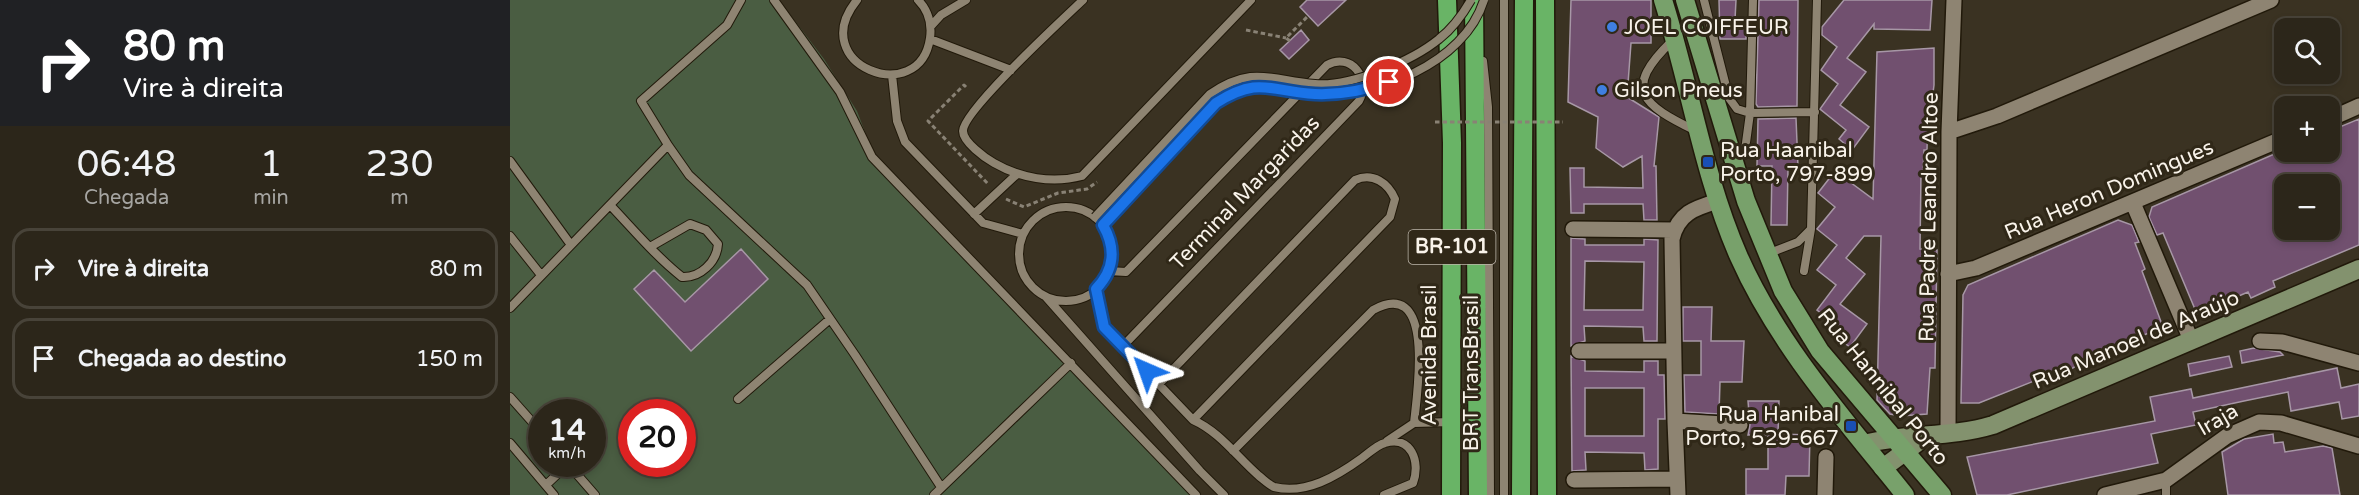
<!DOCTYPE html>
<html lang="pt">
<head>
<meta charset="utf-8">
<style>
  body { margin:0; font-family:"Varela Round",sans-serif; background:#383227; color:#f1f3f6; height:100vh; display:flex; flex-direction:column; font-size:22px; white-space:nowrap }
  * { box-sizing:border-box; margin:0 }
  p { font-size:20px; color:#a6a5a2 }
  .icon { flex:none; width:33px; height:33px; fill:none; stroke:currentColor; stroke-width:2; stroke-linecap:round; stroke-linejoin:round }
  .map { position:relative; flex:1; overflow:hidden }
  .sheet { display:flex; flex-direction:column; background:#2c261a; width:510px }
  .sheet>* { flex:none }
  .top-card { background:#202124; color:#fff; overflow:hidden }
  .fabs { position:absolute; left:1764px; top:18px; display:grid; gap:12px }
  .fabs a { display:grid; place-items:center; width:66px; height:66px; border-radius:12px; background:#2c261a; box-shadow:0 3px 9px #0003,0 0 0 2px #484339; font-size:30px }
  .speed { position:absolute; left:18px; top:399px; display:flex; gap:12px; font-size:30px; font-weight:700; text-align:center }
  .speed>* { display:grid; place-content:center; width:78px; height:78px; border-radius:50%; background:#2c261a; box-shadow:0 3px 9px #0003,0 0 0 2px #484339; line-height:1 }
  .speed small { font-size:15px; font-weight:400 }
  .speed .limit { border:9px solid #d22; background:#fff; color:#111 }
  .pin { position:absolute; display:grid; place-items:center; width:51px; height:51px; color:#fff; margin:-26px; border:3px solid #fff; border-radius:50%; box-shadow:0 2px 6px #0007 }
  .me { position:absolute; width:66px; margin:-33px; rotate:317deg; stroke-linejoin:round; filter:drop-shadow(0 0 4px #0008) }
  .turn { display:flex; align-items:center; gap:21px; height:126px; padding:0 24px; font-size:27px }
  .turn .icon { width:78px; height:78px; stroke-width:2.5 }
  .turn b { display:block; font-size:42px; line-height:51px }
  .eta { display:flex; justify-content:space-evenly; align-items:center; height:102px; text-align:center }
  .eta b { font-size:36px; font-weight:600; line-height:42px }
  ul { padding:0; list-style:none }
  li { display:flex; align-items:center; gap:18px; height:81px; margin:0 12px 9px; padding:0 12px; border:3px solid #484339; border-radius:18px }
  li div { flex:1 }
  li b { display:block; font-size:22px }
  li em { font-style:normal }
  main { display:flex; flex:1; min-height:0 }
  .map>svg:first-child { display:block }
</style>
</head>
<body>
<main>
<section class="sheet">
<div class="top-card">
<div class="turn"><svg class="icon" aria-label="right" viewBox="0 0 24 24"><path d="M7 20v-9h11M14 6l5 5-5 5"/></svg><div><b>80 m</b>Vire à direita</div></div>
</div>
<div class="eta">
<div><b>06:48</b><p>Chegada</p></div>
<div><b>1</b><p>min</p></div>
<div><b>230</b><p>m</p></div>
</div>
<ul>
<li><svg class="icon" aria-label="right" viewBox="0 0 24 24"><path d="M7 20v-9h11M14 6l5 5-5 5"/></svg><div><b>Vire à direita</b></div><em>80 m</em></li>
<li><svg class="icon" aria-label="arrive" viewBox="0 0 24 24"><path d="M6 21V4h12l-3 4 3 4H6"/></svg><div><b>Chegada ao destino</b></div><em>150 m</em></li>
</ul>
</section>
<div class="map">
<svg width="1849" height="495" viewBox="0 0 1849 495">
  <rect width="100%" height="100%" fill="#3a3222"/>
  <path fill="#4a5d42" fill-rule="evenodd" d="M0 0H269L314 59 347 111 363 153 690 495H0ZM32 412H82V464H32ZM122 412H172V464H122Z"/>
  <path fill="#71506f" stroke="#a797a6" stroke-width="1.5" fill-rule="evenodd" d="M797 0H836L808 26 790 7Z
    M1061 0H1141V43H1121L1117 97 1149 117 1144 166H1146L1147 220H1134L1133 204H1074V213H1061L1060 168H1074V187L1133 188 1132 156 1113 167 1086 148 1088 117 1058 102Z
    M1209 0H1226L1225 20H1236V39H1210Z
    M1249 0H1288L1287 106 1248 107 1246 104Z
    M1334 0H1422L1420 30 1364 29V24L1337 58 1356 72 1330 105 1359 127 1342 150 1329 139 1336 130 1310 109 1328 84 1311 70 1327 47 1312 35V27Z
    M791 30 799 40 779 59 770 50Z
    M1424 48V85L1421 109H1418L1417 150H1414L1413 172H1411L1410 249 1427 250 1425 368H1420L1417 414 1390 416 1380 414 1367 400 1371 236H1354L1336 258 1355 274 1330 304 1357 324 1340 347 1326 337 1332 329 1307 310 1326 285 1307 270 1327 245 1307 229 1325 207 1308 193 1325 171 1363 199 1367 52Z
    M1286 118 1288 167H1278L1277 225H1261L1262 166H1247L1248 119Z
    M1849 119V245L1763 281 1765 287 1741 298 1738 292 1687 314 1653 233 1647 235 1639 217 1642 207 1769 152H1820V131ZM1774 184H1820V230H1774Z
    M1608 220 1622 225 1629 242 1625 243 1635 269 1632 271 1653 327 1581 357 1558 371 1554 369 1469 403H1451L1453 295 1458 285Z
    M1061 238 1075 239V245H1134V239L1148 240 1147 341H1134L1133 327 1074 326 1075 341 1061 346ZM1075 261 1134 262 1133 310H1074Z
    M231 249 258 279 181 351 124 289 144 270 175 302Z
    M1173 307H1202L1201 341H1234L1232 382H1210L1209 414 1175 412 1174 375H1191V341H1173Z
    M1744 348 1770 352 1773 355 1732 363 1730 351Z
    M1061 356 1075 361V371L1134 372V361H1148V375H1154L1155 419H1148V469L1135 470 1134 453 1075 452 1076 470 1062 471ZM1075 388H1134V436H1075Z
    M1719 356 1722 367 1680 376 1678 364Z
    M1827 368 1831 388 1849 384V416L1832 419 1829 402 1781 411 1778 392 1734 401 1683 412 1686 425 1641 434 1648 463 1497 495H1467L1457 457 1645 421 1640 397 1681 389 1683 398Z
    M1238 401H1269L1268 434 1300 435 1299 476H1276L1275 495H1236V469H1258V435H1238L1240 425Z
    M1763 434 1764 443 1773 442 1775 452 1813 446 1822 448 1830 495H1718L1712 452 1734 439Z"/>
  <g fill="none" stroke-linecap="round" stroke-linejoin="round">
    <g stroke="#21190a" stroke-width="10">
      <path id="lane" d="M264 0 330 92 362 157 686 495
        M347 0C294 65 410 109 420 38 422 24 418 10 408 0
        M573 0C553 19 453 111 453 131 453 142 475 158 484 163 510 178 542 184 572 176L741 0
        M994 0V495
        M1194 0 1219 98 1227 109 1240 113 1243 0
        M421 26 431 15 456 0
        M420 39 501 70
        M1162 41C1111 90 1133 105 1186 131
        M973 61 978 107 980 495
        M382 75 387 121 395 142 473 223 513 234
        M158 145 179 175 297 285 345 355 431 487
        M1235 150 1240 113 1305 112
        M0 161 61 245
        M100 205C123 229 145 256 172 277 190 278 207 262 208 244L196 230 180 224 140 247
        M509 254a47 47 0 1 1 94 0a47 47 0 1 1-94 0Z
        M464 214 506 175
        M0 236 31 275
        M1257 254 1288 242 1301 229 1307 0
        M599 271 616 272 817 65C841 52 861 78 849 101L613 346
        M1294 271 1301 229
        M586 289 594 327 683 420C710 432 727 457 749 476 753 479 759 485 764 487 796 495 827 476 852 458 859 453 867 445 875 443 901 435 911 462 903 483L874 495
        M536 297 690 471 714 495
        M0 308 158 145 131 101 217 25 231 0
        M649 384 845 180C863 172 878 183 885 199L880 217 683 420
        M0 397 32 433
        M228 399 320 319
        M904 423 942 422
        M0 443 44 495
        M723 451 863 310C926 275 907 394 904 423L877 441
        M58 464 85 495
        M36 485 58 464
        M424 495 561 363
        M1656 495V480"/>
    </g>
    <g stroke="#21190a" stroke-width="18">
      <path id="street" d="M1820 119 1849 106
        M1439 132 1487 116 1761 0
        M1623 203 1681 340
        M1063 229 1164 230
        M1438 274 1466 268 1774 138
        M1750 341 1772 342 1849 363
        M1069 351H1162
        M1165 421 1162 239C1168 213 1185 208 1208 201
        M1438 434 1439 132 1444 0
        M1064 480 1167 479
        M1168 495 1165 421 1230 425
        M1315 495 1316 457
        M1595 495 1656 480 1717 436 1749 422 1771 423 1849 446"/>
    </g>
    <g stroke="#21190a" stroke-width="21">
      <path id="secondary" d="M1354 444C1397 433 1440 438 1483 425L1849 269
        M1373 468 1408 442"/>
    </g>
    <g stroke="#21190a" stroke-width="21">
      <path id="primary" d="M1153 0C1180 85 1193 175 1229 257 1268 345 1335 420 1395 495
        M1175 0 1236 201 1273 291 1310 351 1432 495"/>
    </g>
    <g stroke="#21190a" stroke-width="21">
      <path id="highway" d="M937 0 942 143 941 495
        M964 0 968 495
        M1035 0 1037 495
        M1011 495 1014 0"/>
    </g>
    <path stroke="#898275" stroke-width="3" stroke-dasharray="4.5 3" stroke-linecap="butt" d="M736 30 776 38
      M780 41 776 38 798 16
      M456 87 454 85 418 121 479 185
      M496 199 514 207 548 193 577 189 587 182"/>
    <use href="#lane" stroke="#8e8472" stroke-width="8"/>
    <use href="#street" stroke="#8e8472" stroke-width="15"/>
    <use href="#secondary" stroke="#83926e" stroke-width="18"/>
    <use href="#primary" stroke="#78a16b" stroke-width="18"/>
    <use href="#highway" stroke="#69b466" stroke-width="18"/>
    <g stroke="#21190a" stroke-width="10" stroke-linecap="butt">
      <path id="lane-bridge" d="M585 217 700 94C743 65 760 80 805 84 841 87 902 61 929 39 942 29 953 14 961 0
        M593 225 707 103C749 76 761 91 804 94 866 98 954 64 974 0"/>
    </g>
    <path stroke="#898275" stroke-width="3" stroke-dasharray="4.5 3" stroke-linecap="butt" d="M925 122H1053"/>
    <use href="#lane-bridge" stroke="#8e8472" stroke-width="8"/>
  </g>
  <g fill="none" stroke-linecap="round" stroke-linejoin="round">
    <g stroke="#114b97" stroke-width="15">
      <path id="route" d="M637 371 594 327 586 289C605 269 606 248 593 225L706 103C750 75 761 92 805 94 830 95 856 90 879 82"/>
    </g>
    <use href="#route" stroke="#1a73e8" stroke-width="10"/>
  </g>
  <g fill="#3f7fe0" stroke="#302818" stroke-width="2">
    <circle cx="1102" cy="27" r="6"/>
    <circle cx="1092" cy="90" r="6"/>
  </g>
  <g fill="#1a4fb4" stroke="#302818" stroke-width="2">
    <rect x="1192" y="156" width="12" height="12" rx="3"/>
    <rect x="1335" y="420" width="12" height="12" rx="3"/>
  </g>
  <g text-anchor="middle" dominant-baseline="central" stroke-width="6" stroke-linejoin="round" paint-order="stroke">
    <rect fill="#302818" stroke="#bdb6ab" stroke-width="1.5" x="898.5" y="230" width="87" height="34" rx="4.5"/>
    <g font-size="20" font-weight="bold" fill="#f9f3ea">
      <text x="942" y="247">BR-101</text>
    </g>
    <g font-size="21" fill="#f9f3ea" stroke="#302818" text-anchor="start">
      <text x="1114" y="27">JOEL COIFFEUR</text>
      <text x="1104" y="90">Gilson Pneus</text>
      <text x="1210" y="150">Rua Haanibal<tspan x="1210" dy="24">Porto, 797-899</tspan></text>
      <text x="1329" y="414" text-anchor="end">Rua Hanibal<tspan x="1329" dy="24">Porto, 529-667</tspan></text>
    </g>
    <g font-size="21" fill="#f9f3ea" stroke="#302818">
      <text transform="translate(1599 190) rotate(-23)">Rua Heron Domingues</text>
      <text transform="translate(735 193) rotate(-46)">Terminal Margaridas</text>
      <text transform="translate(1419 217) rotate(-89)">Rua Padre Leandro Altoe</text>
      <text transform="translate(1626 340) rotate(-23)">Rua Manoel de Araújo</text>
      <text transform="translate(919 355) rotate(-90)">Avenida Brasil</text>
      <text transform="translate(961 373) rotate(-90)">BRT TransBrasil</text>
      <text transform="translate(1373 387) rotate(51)">Rua Hannibal Porto</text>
      <text transform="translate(1708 420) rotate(-30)">Iraja</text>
    </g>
  </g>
</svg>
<div class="fabs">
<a><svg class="icon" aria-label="search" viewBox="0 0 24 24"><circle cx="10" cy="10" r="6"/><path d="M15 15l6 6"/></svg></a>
<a>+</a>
<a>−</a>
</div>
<div class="speed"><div>14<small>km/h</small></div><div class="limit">20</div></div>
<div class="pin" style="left:879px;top:82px;background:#d93025"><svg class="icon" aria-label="arrive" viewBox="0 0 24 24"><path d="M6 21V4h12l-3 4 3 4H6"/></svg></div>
<svg class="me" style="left:637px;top:371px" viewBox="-20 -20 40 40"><path d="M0-17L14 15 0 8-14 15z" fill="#1a73e8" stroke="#fff" stroke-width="4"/></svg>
</div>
</main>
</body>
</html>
